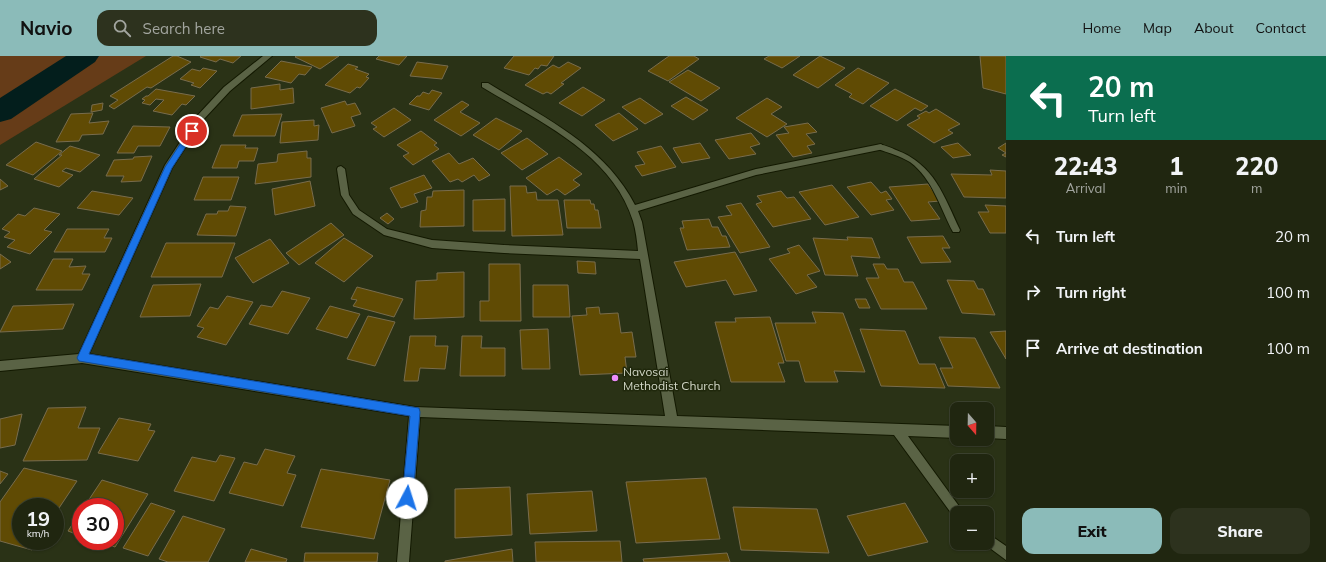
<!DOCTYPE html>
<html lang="en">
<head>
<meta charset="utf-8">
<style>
  body { margin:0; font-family:Mulish,sans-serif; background:#2d321e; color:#f1f3f6; height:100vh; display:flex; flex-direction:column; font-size:15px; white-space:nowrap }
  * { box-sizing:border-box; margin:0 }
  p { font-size:13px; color:#a2a59f }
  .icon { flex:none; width:22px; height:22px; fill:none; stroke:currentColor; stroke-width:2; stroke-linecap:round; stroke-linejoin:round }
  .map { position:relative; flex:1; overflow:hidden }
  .details { display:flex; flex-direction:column; background:#202610; width:320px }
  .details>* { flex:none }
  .hud { background:#0b6e4f; color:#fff; overflow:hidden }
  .needle { width:26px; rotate:160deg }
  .tools { position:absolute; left:950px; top:346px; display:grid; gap:8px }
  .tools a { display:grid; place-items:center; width:44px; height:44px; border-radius:8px; background:#202610; box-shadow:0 1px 3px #0004,0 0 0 1px #3d4330; font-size:20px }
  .speed { position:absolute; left:12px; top:442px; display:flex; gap:8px; font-size:20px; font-weight:700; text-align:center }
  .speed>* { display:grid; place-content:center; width:52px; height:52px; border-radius:50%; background:#202610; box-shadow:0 1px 3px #0004,0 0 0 1px #3d4330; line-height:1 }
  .speed small { font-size:10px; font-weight:400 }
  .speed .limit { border:6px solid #d22; background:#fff; color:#111 }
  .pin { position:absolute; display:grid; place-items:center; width:34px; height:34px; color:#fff; margin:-17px; border:2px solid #fff; border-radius:50%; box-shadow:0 1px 4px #0007 }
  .me { position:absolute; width:44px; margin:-22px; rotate:5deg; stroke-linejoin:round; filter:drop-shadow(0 0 3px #0008) }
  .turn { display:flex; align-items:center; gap:14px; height:84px; padding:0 16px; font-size:18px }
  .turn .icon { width:52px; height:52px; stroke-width:2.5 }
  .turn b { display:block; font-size:28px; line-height:34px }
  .eta { display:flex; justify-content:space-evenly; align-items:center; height:68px; text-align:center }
  .eta b { font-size:24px; font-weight:800; line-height:28px }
  .cta { display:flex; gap:8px; margin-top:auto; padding:8px 16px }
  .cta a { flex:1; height:46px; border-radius:12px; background:#8bbbb9; color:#111; font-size:16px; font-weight:800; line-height:46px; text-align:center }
  .cta a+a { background:#2d321e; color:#f1f3f6 }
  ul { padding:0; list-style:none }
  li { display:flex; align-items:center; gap:12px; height:56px; padding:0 16px }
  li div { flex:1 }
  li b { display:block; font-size:15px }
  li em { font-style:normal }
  header { display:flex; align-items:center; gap:24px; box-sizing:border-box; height:56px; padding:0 20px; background:#8bbbb9; color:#111 }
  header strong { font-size:19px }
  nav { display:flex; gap:22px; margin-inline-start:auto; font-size:14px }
  .search { width:280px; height:36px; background:#2d321e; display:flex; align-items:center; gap:10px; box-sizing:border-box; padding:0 14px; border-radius:12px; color:#a2a59f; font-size:15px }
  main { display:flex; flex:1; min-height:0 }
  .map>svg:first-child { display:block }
</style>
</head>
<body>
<header>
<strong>Navio</strong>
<div class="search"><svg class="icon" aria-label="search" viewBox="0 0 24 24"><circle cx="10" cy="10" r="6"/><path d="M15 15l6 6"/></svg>Search here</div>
<nav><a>Home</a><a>Map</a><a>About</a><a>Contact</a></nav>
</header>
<main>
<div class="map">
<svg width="1006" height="506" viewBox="0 0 1006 506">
  <rect width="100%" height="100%" fill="#2a3216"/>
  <path fill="#663c18" d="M0 0H146L0 89Z"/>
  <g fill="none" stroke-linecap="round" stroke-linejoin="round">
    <path fill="#031e1c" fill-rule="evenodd" d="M66 0H99L95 6 11 63 0 66V42Z"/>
  </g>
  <path fill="#604b04" stroke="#786c4d" d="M173 0H177L191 6 151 32 147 31 114 53 109 50 118 44 110 40Z
    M201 0H241L233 7 220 3 216 6 200 1Z
    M296 0H339L320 13 295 1Z
    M379 0H407L399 9 376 3Z
    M514 0H554L547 10 541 9 538 13 535 12 529 19 504 12Z
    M669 0H694L699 3 668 25 648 15Z
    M769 0H800L782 12 764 3Z
    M820 0 845 12 818 32 793 19Z
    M980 0H1006V38L983 32Z
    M281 5 312 11 305 19 299 18 291 27 265 21Z
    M417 6 448 10 442 23 410 20Z
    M568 6 581 12 561 27 564 28 551 38 547 36 543 38 525 29 553 9 559 12Z
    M348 8 358 11 355 13 369 18 366 21 369 22 360 32 357 31 350 37 325 29Z
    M203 12 217 15 200 32 191 29 194 27 180 23 192 13 200 15Z
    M858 12 889 27 863 48 849 41 852 38 835 29Z
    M688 14 720 32 701 45 669 26Z
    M280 28V34L293 32 294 47 251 53V32Z
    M583 31 605 44 582 60 559 47Z
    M156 33 195 40 186 49 182 48 172 59 153 55 164 44 156 43 150 49 142 47 145 44 142 43 146 40H148Z
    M895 33 928 50 921 55 915 52 897 65 870 50Z
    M432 34 442 37 429 54 409 48 417 40H420L423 36 429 38Z
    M686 41 708 54 693 64 671 50Z
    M640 42 663 58 645 68 622 51Z
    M767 42 782 51 771 58 787 68 767 81 736 62Z
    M345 45 347 49 355 47 361 58 351 61 355 70 332 77 321 52Z
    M462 45 469 49 460 56 480 67 461 80 434 64Z
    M103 47 102 54 91 56 92 49Z
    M394 52 411 64 384 81 373 73 377 71 371 67Z
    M936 53 960 68 948 74 953 77 934 87 907 69 920 62 917 60 926 55 929 57Z
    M93 57 89 67 109 65 103 78 82 79 79 85 56 86 71 58Z
    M619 57 638 73 613 85 595 69Z
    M282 58 275 80H233L242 59Z
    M496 62 522 75 499 94 473 79Z
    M314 64V70L319 69 318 84 280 87 282 66Z
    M808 67 817 76 806 78 815 88 807 90 812 97 793 101 776 79 789 77 784 71Z
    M133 70 170 71 160 90H138L134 97H117Z
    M421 75 437 87 434 89 439 93 413 109 403 100 409 97 397 89Z
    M751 77 760 88 750 91 756 98 729 103 715 84Z
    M527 82 548 98 522 114 501 97Z
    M36 86 62 95 33 119 6 109Z
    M700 87 710 102 682 107 673 92Z
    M958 87 971 99 953 102 941 91Z
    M1006 87V101L1002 99 1006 97 998 92Z
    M221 89H246L245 92H258L254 105H239L237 112H212Z
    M70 90 100 99 80 116 66 112 62 115 73 119 59 131 34 123 62 99H59Z
    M661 90 676 111 642 120 635 110 645 108 637 96Z
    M307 95V102H311V121L255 128 258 108 277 106 278 98Z
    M449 97 459 108 473 102 490 119 479 125 474 119 462 126 458 123 450 126 432 105Z
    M152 100 141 125 121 126 124 120H106L114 104 133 103 134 101Z
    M559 101 582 118 573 124 580 129 565 139 557 133 547 139 526 122Z
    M990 114 1006 115V142L964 141 951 118 992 119Z
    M424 119 432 132 414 138 418 146 401 152 390 132Z
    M203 121H239L231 144H194Z
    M0 123 8 130 0 134Z
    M310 125 315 150 275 159 272 133Z
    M871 126 881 137 886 135 892 143 886 144 894 154 871 159 847 131Z
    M928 128 940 145 928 146 940 163 911 165 889 131Z
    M832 129 859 161 825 169 799 136Z
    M510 130H526L527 137 536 136 537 144H558L563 179 512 180Z
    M464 134V170L420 171 421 155 426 154 427 141H432L433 135Z
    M92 135 133 142 119 159 77 152Z
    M781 135 787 142 794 141 811 163 773 171 756 148 762 146 757 140Z
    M505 143V175H473V144Z
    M564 144H590L591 148H594L595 154H598L601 172H567Z
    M741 147 770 191 740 197 718 161 732 159 726 150Z
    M985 149 1006 150V177H990L978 156H989Z
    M230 150 246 151 236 180 197 179 206 158H217L218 155H228Z
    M34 152 60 158 44 174 52 176 30 198 7 191 15 184 4 181 10 176 2 173 18 158 25 160Z
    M387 157 394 163 388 168 380 162Z
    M709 163 712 171H718L722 180H726L730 191 687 194 680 172H684L682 165Z
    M331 167 344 179 299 209 286 197Z
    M67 173H109L104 182H112L105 196H54Z
    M943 180 950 192H942L951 206 921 207 907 181Z
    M847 181 872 182 880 202 851 200 858 220 825 219 813 182 848 184Z
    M344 182 373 200 344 226 315 207Z
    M270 183 289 207 253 227 235 202Z
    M166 187H235L222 221H151Z
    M799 189 820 215 807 219 817 231 796 238 769 203 790 197 787 193Z
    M735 196 757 235 734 239 726 224 686 231 674 206Z
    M0 198 11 206 0 213Z
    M53 203H73L69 211 86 210 82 218H90L82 234H36Z
    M577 205 595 206 596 218 578 217Z
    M489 208H520L521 265H480V245H489Z
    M873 208H884L887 213H898L904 226H913L927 253H881L866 222H879Z
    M464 216V261L414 263 416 225 437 224V217Z
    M947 224 974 225 978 233H983L995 259 962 257Z
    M201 228 190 260 140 261 153 229Z
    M533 229H568L570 261H533Z
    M357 231 403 243 394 261 353 250 357 244 351 243Z
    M282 235 310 242 288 278 249 268 261 249 272 251Z
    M227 240 253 246 226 289 197 281 204 272 197 270 210 251 218 253Z
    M855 243H866L870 252H859Z
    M74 248 63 273 0 276 13 250Z
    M330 250 360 258 347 282 316 273Z
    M599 251 600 258 618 257 621 277 632 276 636 301H625L627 317 580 319 572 260 587 259 586 252Z
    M812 256 843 257 865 316 834 315 838 326H805L799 305H786L775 267H816Z
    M368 260 395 266 375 310 347 303Z
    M770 261 784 307H778L785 326H731L715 266H736L735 262Z
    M548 273 550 313H522L520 274Z
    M860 273 905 275 919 308H935L945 332 881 330Z
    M1006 275V303L990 276Z
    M410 280H436L435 290H448L445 313 420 312 418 325H404Z
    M462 280H482L481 292H505V320H460Z
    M939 281 975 282 1000 332 948 330 940 312H953Z
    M86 351 78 372H100L87 404 23 405 48 352Z
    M22 358 15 389 0 392V363Z
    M119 362 151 368 148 374 155 375 138 405 98 397Z
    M265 393 295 400 287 417 296 419 283 450 229 437 244 406 257 409Z
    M220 399 235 402 214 445 174 435 192 401 216 406Z
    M24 412 77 425 55 458V451H21V485H38L32 494 0 485V446Z
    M321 413 390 424 374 483 301 471Z
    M0 415 8 418 0 428Z
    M706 422 720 483 636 487 626 426Z
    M102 424 148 438 115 491 96 485H115V451H84Z
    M510 431 512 479 455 482V433Z
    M592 435 597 475 530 478 527 438Z
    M151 447 175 455 148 500 123 492Z
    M905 447 928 486 868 500 847 460Z
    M733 451 817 453 829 497 741 494Z
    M81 455V480L68 475Z
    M183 460 225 473 208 506H168L159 503Z
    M620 485 622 506H536L535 486Z
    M251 493 287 503 286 506H245Z
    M512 493 513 506H445V505Z
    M305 497H378L377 506H304Z
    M727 497 730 506H644L643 503Z"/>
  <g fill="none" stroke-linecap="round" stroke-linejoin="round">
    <g stroke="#131901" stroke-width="2">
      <path id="lane" d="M878 89C884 88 891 92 896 94 934 108 944 140 960 174L959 176H953C940 152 933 123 910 106 900 100 889 97 878 93Z"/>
    </g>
    <g stroke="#131901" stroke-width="2">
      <path id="street" d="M263 0H272L230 35 203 64 172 112 89 298 415 351 665 360 640 203 504 197 432 192 384 179 353 158 341 139 337 113 338 111 341 110 345 113 349 139 359 154 387 173 432 184 504 189 638 195C637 185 636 175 633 165 612 97 538 65 482 31V27H488C543 61 604 89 635 149L756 113 881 88 885 91 884 93 756 119 638 155 642 166 677 360 957 370V382L908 380 964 457H957V463L954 461 894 379 420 361 409 506H397L409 360 82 307 0 315V305L79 298 165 109 197 60 224 31Z
        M987 370 1006 371V383L987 382Z
        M987 477 1006 490V504L983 487H987Z"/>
    </g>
    <use href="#lane" fill="#5a6345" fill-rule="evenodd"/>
    <use href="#street" fill="#5a6345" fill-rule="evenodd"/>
  </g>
  <path fill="#1a73e8" stroke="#114b97" d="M192 72 196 75 172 112 89 298 419 352 420 356 413 442 411 446 407 448 403 446 402 442 410 360 79 305 77 302 165 111 190 73Z"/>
  <circle fill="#ec8cfb" stroke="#20280c" stroke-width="1.5" cx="615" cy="322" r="4"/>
  <g text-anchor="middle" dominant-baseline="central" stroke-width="3" stroke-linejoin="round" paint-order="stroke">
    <g font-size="12" fill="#d0d5c5" stroke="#20280c" text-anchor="start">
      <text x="623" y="315">Navosai<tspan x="623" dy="14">Methodist Church</tspan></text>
    </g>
  </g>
</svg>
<div class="tools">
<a><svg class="needle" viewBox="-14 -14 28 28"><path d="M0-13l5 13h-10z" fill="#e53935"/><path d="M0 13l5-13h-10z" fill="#a2a59f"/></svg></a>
<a>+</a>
<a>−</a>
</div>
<div class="speed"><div>19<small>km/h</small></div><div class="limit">30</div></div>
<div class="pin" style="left:192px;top:75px;background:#d93025"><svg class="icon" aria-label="arrive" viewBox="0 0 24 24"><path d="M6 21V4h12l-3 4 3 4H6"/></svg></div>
<svg class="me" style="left:407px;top:442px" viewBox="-20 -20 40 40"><circle r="19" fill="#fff"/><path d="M0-13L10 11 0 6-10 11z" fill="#1a73e8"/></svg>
</div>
<section class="details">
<div class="hud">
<div class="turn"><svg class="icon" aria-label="left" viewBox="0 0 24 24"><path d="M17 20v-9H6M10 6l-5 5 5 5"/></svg><div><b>20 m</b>Turn left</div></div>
</div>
<div class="eta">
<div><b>22:43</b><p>Arrival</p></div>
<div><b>1</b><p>min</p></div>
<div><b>220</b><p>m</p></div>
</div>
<ul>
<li><svg class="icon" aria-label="left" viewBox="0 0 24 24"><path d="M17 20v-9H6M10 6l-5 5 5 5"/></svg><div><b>Turn left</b></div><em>20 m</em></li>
<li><svg class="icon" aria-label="right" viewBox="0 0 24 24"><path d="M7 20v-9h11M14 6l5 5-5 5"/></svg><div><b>Turn right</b></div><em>100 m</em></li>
<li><svg class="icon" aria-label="arrive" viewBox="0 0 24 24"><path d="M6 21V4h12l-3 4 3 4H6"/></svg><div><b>Arrive at destination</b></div><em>100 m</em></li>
</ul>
<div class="cta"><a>Exit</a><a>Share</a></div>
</section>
</main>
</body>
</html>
